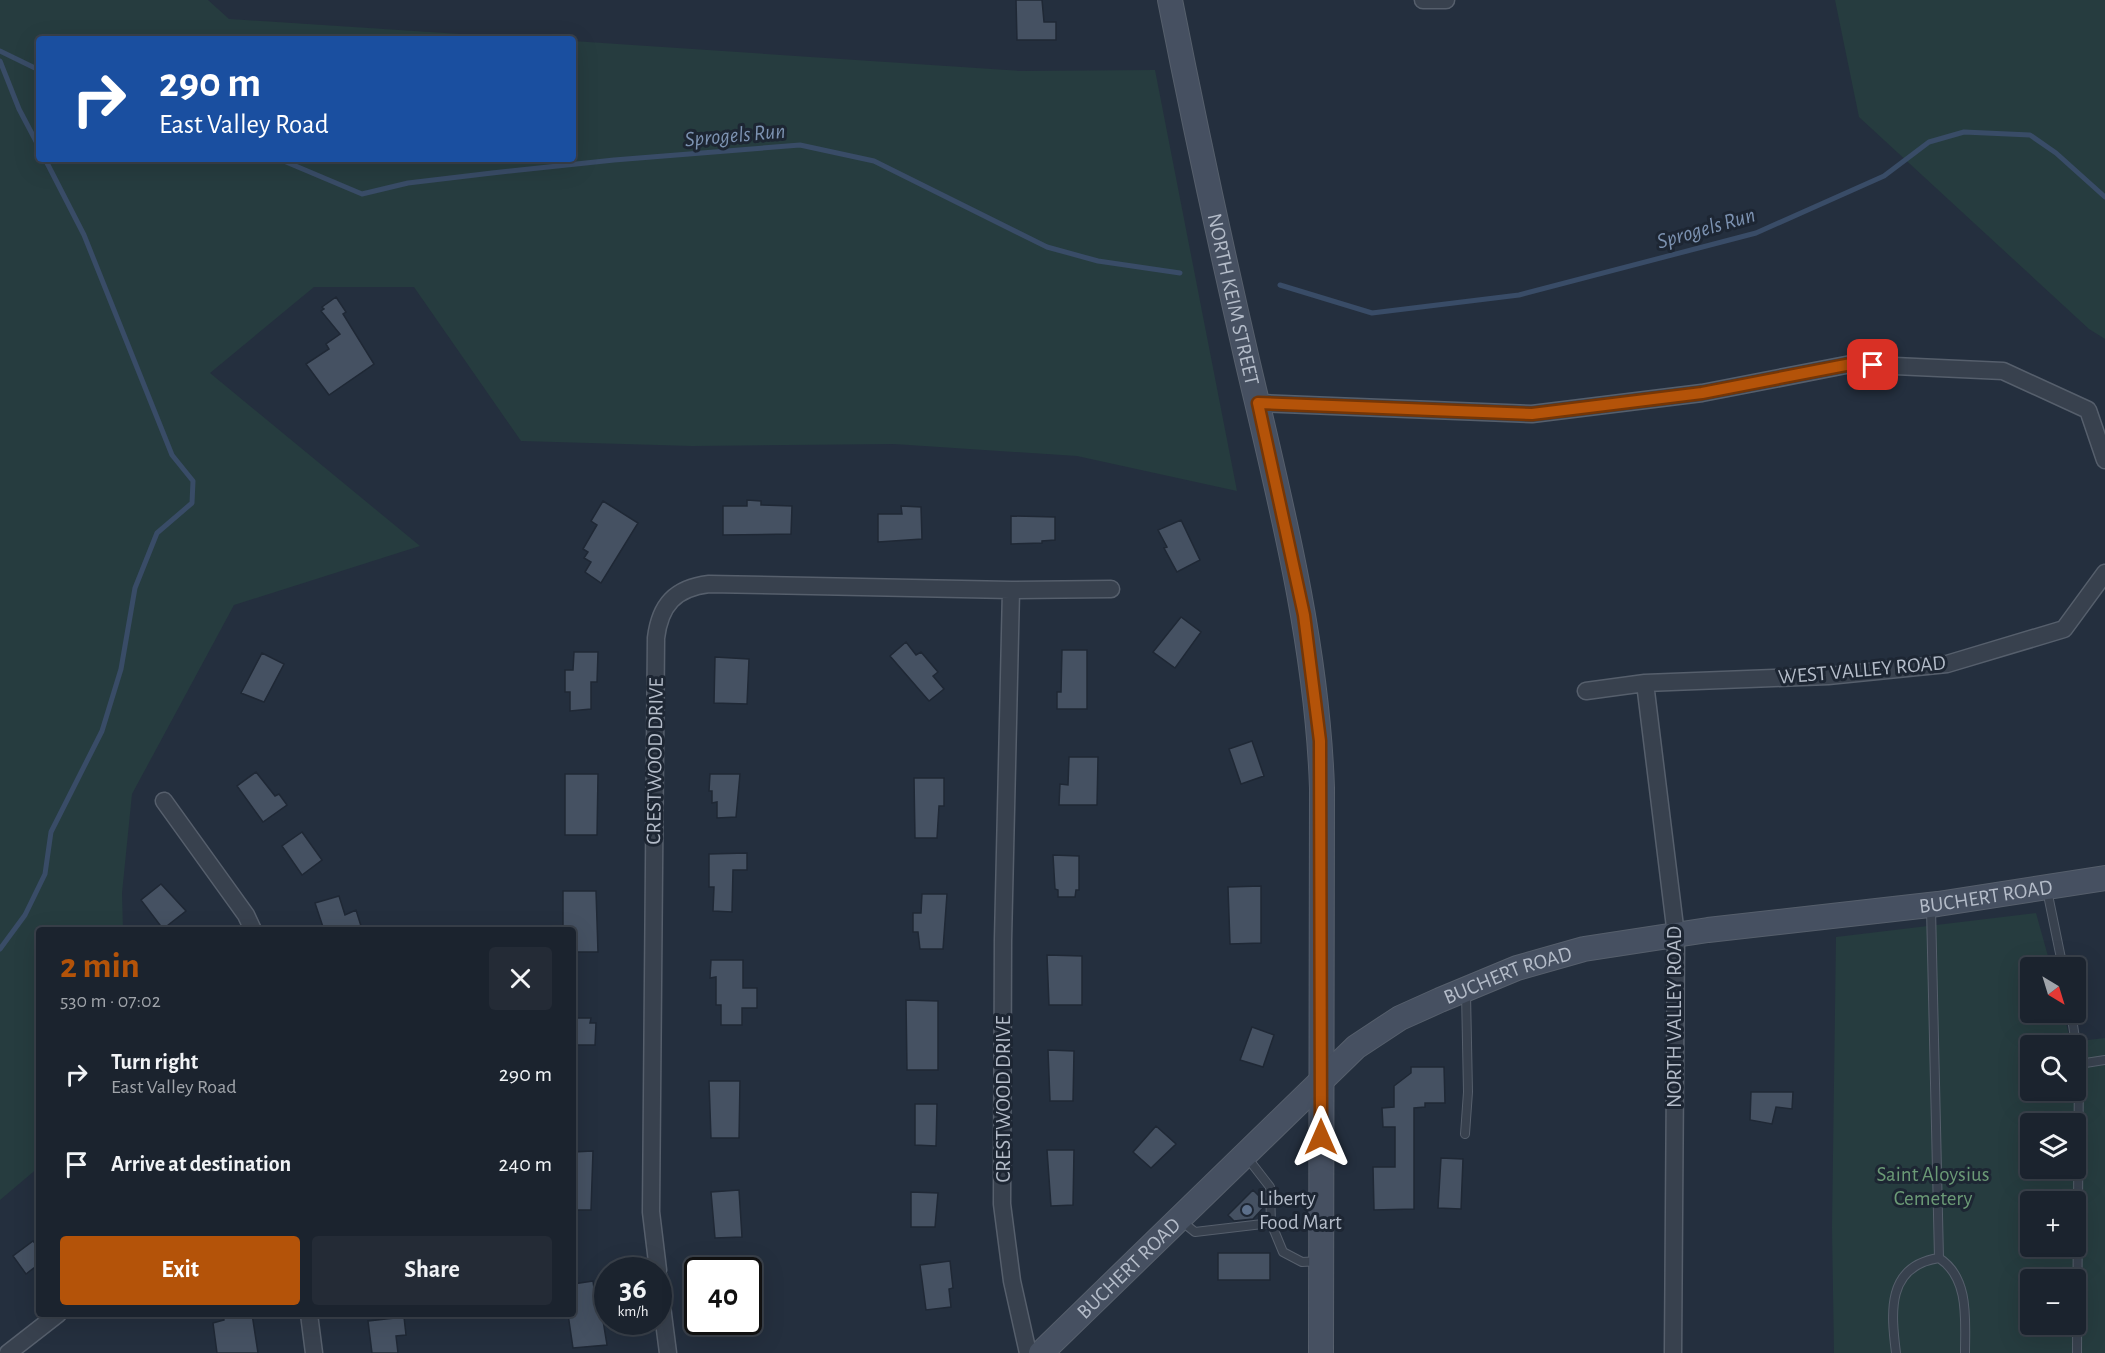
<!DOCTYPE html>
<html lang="en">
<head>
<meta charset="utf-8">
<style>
  body { margin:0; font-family:"Alegreya Sans",sans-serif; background:#242b36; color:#f1f3f6; height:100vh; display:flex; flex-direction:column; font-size:22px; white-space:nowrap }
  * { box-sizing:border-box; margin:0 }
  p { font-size:20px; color:#a0a4aa }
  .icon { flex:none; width:33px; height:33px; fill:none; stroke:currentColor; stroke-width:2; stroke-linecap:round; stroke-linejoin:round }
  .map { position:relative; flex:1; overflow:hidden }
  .drawer { position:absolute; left:36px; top:927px; width:540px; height:390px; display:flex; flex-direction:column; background:#1b232e; border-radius:6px; box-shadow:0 6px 24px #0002,0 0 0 2px #39404a }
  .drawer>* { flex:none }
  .hud { position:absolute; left:36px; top:36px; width:540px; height:126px; border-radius:6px; box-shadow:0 6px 24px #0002,0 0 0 2px #39404a; background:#1a4fa0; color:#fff; overflow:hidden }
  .needle { width:39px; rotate:142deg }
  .buttons { position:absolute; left:2020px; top:957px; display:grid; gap:12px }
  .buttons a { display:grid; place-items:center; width:66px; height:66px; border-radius:6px; background:#1b232e; box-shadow:0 6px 24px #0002,0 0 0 2px #39404a; font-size:30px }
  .speed { position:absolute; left:594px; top:1257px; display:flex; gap:12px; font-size:30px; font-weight:700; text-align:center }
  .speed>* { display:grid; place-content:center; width:78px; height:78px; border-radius:50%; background:#1b232e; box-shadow:0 6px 24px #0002,0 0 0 2px #39404a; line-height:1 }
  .speed small { font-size:15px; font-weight:400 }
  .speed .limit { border:3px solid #111; border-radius:9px; background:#fff; color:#111 }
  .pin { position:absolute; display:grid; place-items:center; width:51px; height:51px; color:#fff; margin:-26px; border-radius:12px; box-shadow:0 3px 9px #0006 }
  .me { position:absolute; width:66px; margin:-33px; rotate:0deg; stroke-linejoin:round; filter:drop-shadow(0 0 4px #0008) }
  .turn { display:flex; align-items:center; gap:21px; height:126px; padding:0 24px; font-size:27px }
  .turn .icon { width:78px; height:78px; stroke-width:2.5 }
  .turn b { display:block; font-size:42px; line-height:51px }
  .round { display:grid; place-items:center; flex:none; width:63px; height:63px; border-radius:6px; background:#242b36 }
  .headline { display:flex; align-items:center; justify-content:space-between; height:102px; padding:0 24px }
  h1 { font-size:36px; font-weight:700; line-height:45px; color:#b45309 }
  .cta { display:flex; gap:12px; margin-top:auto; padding:12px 24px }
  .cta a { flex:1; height:69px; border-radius:6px; background:#b45309; color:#fff; font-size:24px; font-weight:700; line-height:69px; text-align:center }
  .cta a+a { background:#242b36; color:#f1f3f6 }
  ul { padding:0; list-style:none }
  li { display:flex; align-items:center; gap:18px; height:90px; padding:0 24px }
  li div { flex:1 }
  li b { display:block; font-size:22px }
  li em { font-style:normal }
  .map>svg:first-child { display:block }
</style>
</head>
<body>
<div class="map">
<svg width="2105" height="1353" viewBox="0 0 2105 1353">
  <rect width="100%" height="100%" fill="#242f3e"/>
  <path fill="#263c3f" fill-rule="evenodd" d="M0 0H208L229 19 539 39H39V159H573V41L1021 71 1155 70 1237 491 1077 456 894 444 692 446 521 441 414 287H314L210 373 420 546 234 605 132 794 122 893 123 930H39V1167L0 1200Z
    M1835 0H2105V339L2089 329 1859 117Z
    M2036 913 2051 967 2031 968V1012L2063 1013 2071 1042 2105 1038V1353H1834L1832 1228 1836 937ZM2031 1046H2076V1090H2031ZM2031 1124H2076V1168H2031ZM2031 1202H2076V1246H2031ZM2031 1280H2076V1324H2031Z"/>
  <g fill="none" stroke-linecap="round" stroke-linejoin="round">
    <path stroke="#394c67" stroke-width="5" d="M0 51 39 70
      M0 61 19 109 39 147
      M279 159 362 194 408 183 492 173 614 160 800 145 874 161 1047 247 1098 261 1180 273
      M1280 285 1372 313 1519 295 1756 233 1884 176 1929 142 1964 132 2030 135 2056 153 2105 197
      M0 949 25 915 45 874 51 832 102 731 121 669 135 588 157 533 192 503 193 481 172 455 84 235 45 159"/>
  </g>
  <path fill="#455162" stroke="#1f2835" stroke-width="1.5" d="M1016 0H1042L1044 22H1056V40H1017Z
    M336 297 346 312 343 314 374 364 329 395 306 364 329 349 326 344 340 334 321 311 324 309 322 307Z
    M747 500 761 501V505L792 506 791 534 723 535V506H747Z
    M603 501 638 523 601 583 585 572 591 562 584 558 588 552 583 549 597 525 591 521Z
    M901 506 921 507 922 539 878 542V514H902Z
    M1011 516 1055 517V540L1042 541V543L1011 544Z
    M1181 520 1200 560 1177 572 1164 548 1167 547 1158 530Z
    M1181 617 1201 632 1175 668 1153 652Z
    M906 642 916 655 921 652 938 672 933 676 944 689 929 701 890 656Z
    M1062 650H1087V709H1057V692H1061Z
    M574 652H598L597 682H591V709L570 711V692H565V670H573Z
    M262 653 284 664 264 702 241 693Z
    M715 657 749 659 747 704 714 703Z
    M1252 741 1264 776 1241 784 1229 749Z
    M1069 757H1098L1097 805H1059L1060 784 1068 785Z
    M256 772 275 796 279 794 287 805 263 822 237 786Z
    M565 774H598L597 835H565Z
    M710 774H740L736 817 717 818V802L712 803V791H709Z
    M914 778H944V806H939L937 838H915Z
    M302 832 322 860 302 875 282 846Z
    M747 853V870H733L732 912 713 911 714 887H709V854Z
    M1053 855 1079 856V890H1076L1075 897H1058V890L1055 889Z
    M161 884 186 911 163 929 141 900Z
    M1261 886V943L1230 944 1228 887Z
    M563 891H596L598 952H573V930H563Z
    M922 894H947L943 949H920L918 932H913V913H921Z
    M339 896 345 915 356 910 361 926 346 930H324L315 903Z
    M1047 955 1082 956V1005H1049Z
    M711 960H743V988H757V1008H742V1025H721V1005H716V977L710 978Z
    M906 1000 938 1001V1070H907Z
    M573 1018H591L590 1023H596L595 1045H573Z
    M1252 1027 1274 1035 1263 1067 1240 1060Z
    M1048 1050 1074 1051 1073 1101H1050Z
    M1411 1067H1444L1445 1103H1425V1107L1414 1108V1209L1374 1210 1373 1167H1395V1127H1383L1382 1108 1394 1107V1086L1411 1073Z
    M709 1081H740L739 1138H711Z
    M1751 1092H1793L1792 1109 1776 1107 1772 1124 1750 1120Z
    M915 1104H937L936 1146 915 1145Z
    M1156 1126 1176 1144 1151 1168 1133 1152Z
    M1047 1150H1074L1073 1205 1051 1206Z
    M593 1151 591 1210H573V1152Z
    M1441 1158 1463 1159 1461 1209 1438 1208Z
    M739 1190 742 1237 715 1238 711 1192Z
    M1253 1190 1264 1201V1207L1253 1219 1234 1221 1228 1215Z
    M911 1192 938 1193 935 1227H911Z
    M33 1241 39 1248V1264L26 1274 13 1256Z
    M1218 1253H1270V1280H1218Z
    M950 1261 953 1288 949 1289 951 1307 926 1310 920 1265Z
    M593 1281 596 1303 600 1302 607 1345 573 1348 568 1314H573V1284Z
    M223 1314H252L258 1353H217L213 1323 224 1320Z
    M404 1317 406 1335 396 1336 398 1353H372L368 1321Z"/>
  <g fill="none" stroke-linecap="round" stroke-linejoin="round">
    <g stroke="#565f6c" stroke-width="10">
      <path id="lane" d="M2047 890 2063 968
        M1931 908 1939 1258
        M2071 1012 2079 1064 2077 1353
        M2079 1064 2105 1060
        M1465 1134 1468 1092 1466 993
        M1246 1156 1270 1187 1271 1223
        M1180 1220 1195 1232 1271 1223 1283 1252 1302 1262 1320 1261
        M1896 1353C1891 1313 1886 1266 1939 1258 1970 1278 1965 1321 1965 1353"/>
    </g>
    <g stroke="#565f6c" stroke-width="19">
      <path id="street" d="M1423 0H1446
        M1258 403 1532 414 1702 393 1851 364 2003 371 2088 410 2105 460
        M1011 590 1003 940 1002 1204 1012 1281 1028 1353
        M1645 683 1676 935 1673 1353
        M1586 691 1645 683 1828 676 1947 664 2064 629 2105 573
        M164 801 246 915 253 930
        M658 1270 651 1212 656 638C660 605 675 588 709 584L1011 590 1111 589
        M658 1275 668 1353
        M309 1314 314 1353
        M8 1353 58 1314"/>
    </g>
    <g stroke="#565f6c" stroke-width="26">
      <g id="secondary">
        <path id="s1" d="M1170 0C1194 122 1220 243 1248 364 1281 504 1317 644 1322 788L1321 1353"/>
        <path id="s2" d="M1041 1353 1356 1047 1400 1018 1440 1000 1517 968 1584 949 1708 930 1938 904 2105 878"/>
      </g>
    </g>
    <use href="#lane" stroke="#38414e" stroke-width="8"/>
    <use href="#street" stroke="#38414e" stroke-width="16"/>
    <use href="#secondary" stroke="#465061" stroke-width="24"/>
  </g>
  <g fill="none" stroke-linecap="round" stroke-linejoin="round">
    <g stroke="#753606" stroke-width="15">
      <path id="route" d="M1321 1137 1320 741 1304 615 1258 403 1532 414 1702 393 1851 364 1873 365"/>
    </g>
    <use href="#route" stroke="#b45309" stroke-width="10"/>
  </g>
  <circle fill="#5c6f8a" stroke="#1d2633" stroke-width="2" cx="1247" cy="1210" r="6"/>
  <g text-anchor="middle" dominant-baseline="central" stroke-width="6" stroke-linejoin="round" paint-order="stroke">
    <g font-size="21" fill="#b4bcc9" stroke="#1d2633">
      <text stroke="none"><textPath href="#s1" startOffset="306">NORTH KEIM STREET</textPath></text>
      <text transform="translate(1862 670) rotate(-5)">WEST VALLEY ROAD</text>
      <text transform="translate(655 761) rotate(-89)">CRESTWOOD DRIVE</text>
      <text stroke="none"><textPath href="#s2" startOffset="1094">BUCHERT ROAD</textPath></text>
      <text stroke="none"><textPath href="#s2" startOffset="608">BUCHERT ROAD</textPath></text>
      <text transform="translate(1674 1017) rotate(-90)">NORTH VALLEY ROAD</text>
      <text transform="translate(1003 1099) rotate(-90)">CRESTWOOD DRIVE</text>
      <text stroke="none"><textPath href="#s2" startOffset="122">BUCHERT ROAD</textPath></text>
    </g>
    <g font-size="21" fill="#6b9a76" stroke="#1d2633">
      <text x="1933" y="1174">Saint Aloysius<tspan x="1933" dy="24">Cemetery</tspan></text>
    </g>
    <g font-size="21" fill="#b4bcc9" stroke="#1d2633" text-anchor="start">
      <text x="1259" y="1198">Liberty<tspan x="1259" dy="24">Food Mart</tspan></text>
    </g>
    <g font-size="22" font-style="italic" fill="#7c92b1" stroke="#1d2633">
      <text transform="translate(735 135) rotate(-5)">Sprogels Run</text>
      <text transform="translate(1706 228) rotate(-16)">Sprogels Run</text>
    </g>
  </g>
</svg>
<div class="buttons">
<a><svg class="needle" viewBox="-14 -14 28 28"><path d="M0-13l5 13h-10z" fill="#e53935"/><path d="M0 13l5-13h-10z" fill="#a0a4aa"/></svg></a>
<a><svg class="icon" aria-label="search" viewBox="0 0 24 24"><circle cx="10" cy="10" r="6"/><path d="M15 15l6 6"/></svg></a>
<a><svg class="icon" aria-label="layers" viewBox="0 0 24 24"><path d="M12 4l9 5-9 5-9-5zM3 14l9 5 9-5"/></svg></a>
<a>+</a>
<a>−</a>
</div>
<div class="speed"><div>36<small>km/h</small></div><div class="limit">40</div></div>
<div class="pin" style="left:1873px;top:365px;background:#d93025"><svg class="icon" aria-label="arrive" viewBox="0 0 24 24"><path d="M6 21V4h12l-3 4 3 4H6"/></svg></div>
<svg class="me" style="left:1321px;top:1137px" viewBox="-20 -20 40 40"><path d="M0-17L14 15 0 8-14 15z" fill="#b45309" stroke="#fff" stroke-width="4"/></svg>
<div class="hud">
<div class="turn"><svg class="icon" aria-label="right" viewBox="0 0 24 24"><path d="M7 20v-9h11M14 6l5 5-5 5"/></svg><div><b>290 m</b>East Valley Road</div></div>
</div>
<section class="drawer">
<div class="headline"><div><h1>2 min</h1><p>530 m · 07:02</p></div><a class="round"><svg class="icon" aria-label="close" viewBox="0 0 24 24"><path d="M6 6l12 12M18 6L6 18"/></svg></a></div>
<ul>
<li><svg class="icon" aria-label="right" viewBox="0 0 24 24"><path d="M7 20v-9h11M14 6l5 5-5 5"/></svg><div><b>Turn right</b><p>East Valley Road</p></div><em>290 m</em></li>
<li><svg class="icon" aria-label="arrive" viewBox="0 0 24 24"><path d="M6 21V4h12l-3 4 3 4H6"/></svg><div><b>Arrive at destination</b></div><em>240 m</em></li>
</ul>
<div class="cta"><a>Exit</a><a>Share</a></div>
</section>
</div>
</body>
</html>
